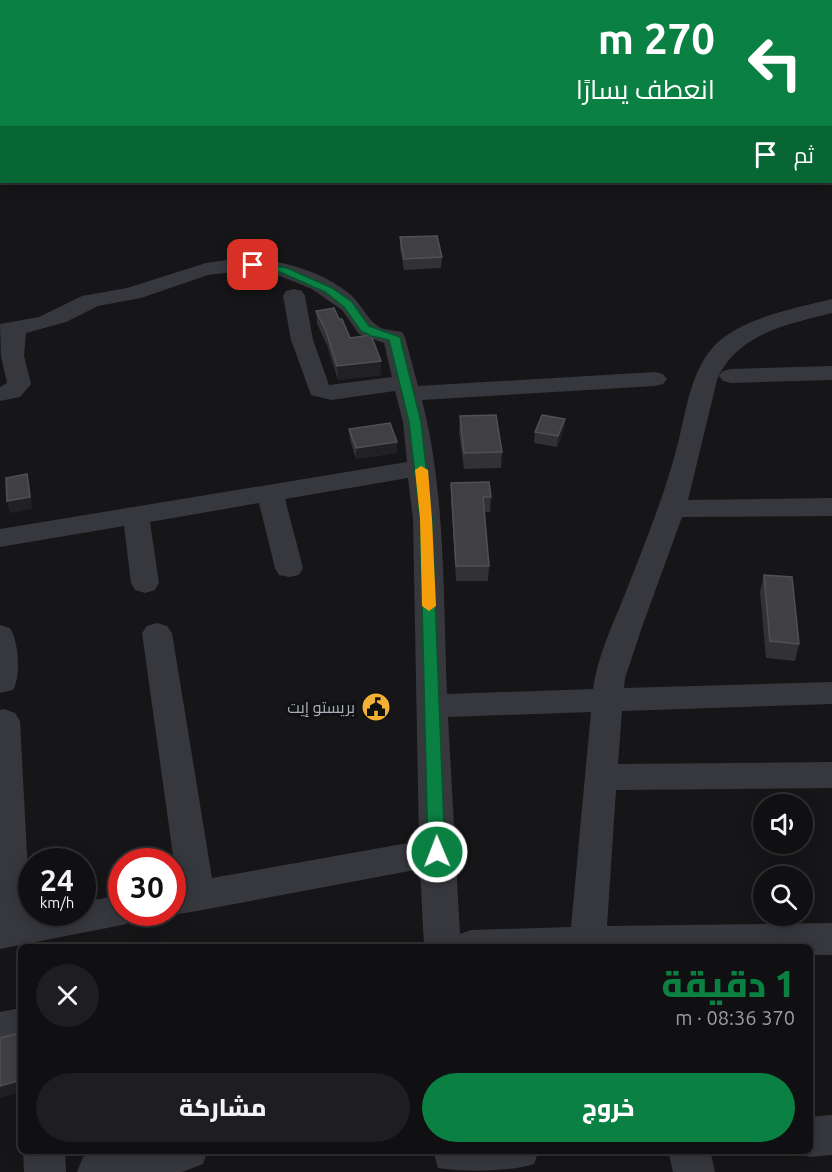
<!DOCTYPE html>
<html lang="ar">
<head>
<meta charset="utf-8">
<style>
  body { margin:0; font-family:Ubuntu,Cairo,sans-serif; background:#1e1e20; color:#f1f3f6; direction:rtl; height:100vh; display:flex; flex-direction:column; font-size:22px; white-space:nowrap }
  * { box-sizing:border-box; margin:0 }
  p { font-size:20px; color:#9c9d9f }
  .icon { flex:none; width:33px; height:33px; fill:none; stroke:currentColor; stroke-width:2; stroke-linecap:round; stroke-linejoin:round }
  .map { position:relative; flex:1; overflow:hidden; direction:ltr }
  .side { position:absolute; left:18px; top:944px; width:795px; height:210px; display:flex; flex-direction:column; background:#101012; border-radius:9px; box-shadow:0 3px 15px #0003,0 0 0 2px #303032; direction:rtl }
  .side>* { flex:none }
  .guide { position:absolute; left:0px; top:0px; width:832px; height:183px; box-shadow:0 3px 15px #0003,0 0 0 2px #303032; direction:rtl; background:#0b8043; color:#fff; overflow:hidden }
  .tools { position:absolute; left:753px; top:794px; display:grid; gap:12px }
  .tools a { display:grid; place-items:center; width:60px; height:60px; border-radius:50%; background:#101012; box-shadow:0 3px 15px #0003,0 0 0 2px #303032; font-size:30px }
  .speed { position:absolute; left:18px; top:848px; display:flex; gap:12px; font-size:30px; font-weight:700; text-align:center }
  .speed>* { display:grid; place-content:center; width:78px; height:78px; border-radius:50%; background:#101012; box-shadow:0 3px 15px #0003,0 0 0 2px #303032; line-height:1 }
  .speed small { font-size:15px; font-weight:400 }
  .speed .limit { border:9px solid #d22; background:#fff; color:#111 }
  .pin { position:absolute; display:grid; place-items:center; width:51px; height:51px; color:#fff; margin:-26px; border-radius:12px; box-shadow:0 3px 9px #0006 }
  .me { position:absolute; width:66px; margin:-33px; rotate:359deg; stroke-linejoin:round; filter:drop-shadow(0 0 4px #0008) }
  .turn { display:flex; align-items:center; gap:21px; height:126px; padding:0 18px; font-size:27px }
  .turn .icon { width:78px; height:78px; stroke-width:2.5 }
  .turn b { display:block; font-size:42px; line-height:51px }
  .then { display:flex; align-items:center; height:57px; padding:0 18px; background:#0003; gap:12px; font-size:22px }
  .round { display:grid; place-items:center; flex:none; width:63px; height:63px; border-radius:32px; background:#1e1e20 }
  .summary { display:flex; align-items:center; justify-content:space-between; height:102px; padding:0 18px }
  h1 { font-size:36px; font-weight:800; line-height:45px; color:#0b8043 }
  .action { display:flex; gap:12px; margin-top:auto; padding:12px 18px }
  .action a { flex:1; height:69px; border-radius:36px; background:#0b8043; color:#fff; font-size:24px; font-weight:800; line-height:69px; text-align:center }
  .action a+a { background:#1e1e20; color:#f1f3f6 }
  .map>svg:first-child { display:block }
</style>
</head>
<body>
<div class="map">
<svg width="832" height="1172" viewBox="0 0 832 1172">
  <rect width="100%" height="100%" fill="#161618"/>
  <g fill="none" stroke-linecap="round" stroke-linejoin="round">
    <path fill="#37383d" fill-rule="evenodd" d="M106 0H122V2H106Z
      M255 0H271V2H256Z
      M337 0H353V2H338Z
      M457 0H473V2H458Z
      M752 0H768V2H753Z
      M241 258C279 259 321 270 351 295 362 305 369 324 384 329 389 330 396 331 402 332L405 337 418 386 655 372 663 374 667 379 663 384 655 386 422 400C446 494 443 597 447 694L593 689C597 657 613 624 625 594 645 543 666 492 679 439 687 406 691 372 714 346 740 318 796 308 832 299V313C788 324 736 334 717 380L688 500 832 498V516L682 517 642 627 625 678 624 688 832 682V704L622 711 618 764 832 762V788L616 790 607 926 832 923V955H810V946H424L420 869 197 911 172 915 163 912H172V885L177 884 142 633 147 626 157 623 167 626 172 633 212 878 419 841 413 519 408 478 285 499 303 568 299 575 289 577 279 575 275 568 259 503 150 522 159 583 155 590 145 593 135 590 131 583 124 526 0 547V529L407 462 403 422 395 391 331 400 311 395 291 340 283 296 286 291 294 289 302 291 305 296 313 340 329 385 392 377 384 343 359 334 342 310 312 289 275 274 241 271 208 275 141 298 98 306 66 322 26 333 24 356 31 384 20 397 0 401V387L7 383 1 356 0 324 39 317 82 296 127 288 206 263ZM591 712 571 927 471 930 460 934 448 717Z
      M832 366V380L731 383 723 381 719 376 723 371 731 369Z
      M0 625 10 628C19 642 21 676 13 690L0 693Z
      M4 709 15 713 20 721 30 912H82V902L122 895V912H139L135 921 122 925 0 949V710Z
      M21 1008V1044L0 1048V1012Z
      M832 1115V1155L810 1157 795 1151 810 1150V1117Z
      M23 1150H65L66 1172H24Z
      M100 1150H208L203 1164 182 1172H77L83 1157Z
      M433 1150H539L534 1164C510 1172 462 1172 438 1168Z
      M668 1150H710L715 1172H673Z"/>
  </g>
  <path fill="#323236" d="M426 0H449V2H427Z
    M2 108V181H0V117Z
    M400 237 442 257 441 268 404 270 400 248Z
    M316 311 339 319 350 338 381 361V375L338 380 327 345 317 324Z
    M460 416 502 452 501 468 464 469 459 433Z
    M349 429 397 442V453L356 459 350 440Z
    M564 430 557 447 534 443 535 432Z
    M451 483 491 497 490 512H484L489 566 488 581H456L451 498Z
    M764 575 799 644 795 661 766 658 760 592Z"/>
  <path fill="#212124" d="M381 361V375L338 380 337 366Z
    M565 419 564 430 557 447 558 436Z
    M397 442V453L356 459V448Z
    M27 474 30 486 32 509 10 513 7 501Z
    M21 1080V1092L0 1098V1086Z"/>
  <path fill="#3f3f44" stroke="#4f5156" stroke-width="1.5" d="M14 0H94V2H14Z
    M132 0H254V2H133Z
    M294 0H328L329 2H294Z
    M509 0H593L594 2H509Z
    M775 0H832V39L831 40V2H776Z
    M831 50 832 51V75L831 74Z
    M2 108V163H0V117Z
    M437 236 442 257 404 259 400 237Z
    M334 308 339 319H342L350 338 371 335 381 361 337 366 326 331 316 311Z
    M496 415 502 452 464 453 460 416Z
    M542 415 565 419 558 436 535 432Z
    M390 423 397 442 356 448 349 429Z
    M27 474 30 497 7 501 6 478Z
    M489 482 491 497H483L489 566H456L451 483Z
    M764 575 792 577 799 644 770 641Z
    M19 1033 21 1047V1080L0 1086V1038Z"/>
  <path fill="#0b8043" stroke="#07532c" stroke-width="1.5" d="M250 262 287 268 332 288 352 302 369 326 400 337 421 422 432 519 445 852 443 857 437 859 431 857 428 852 420 519 409 422 389 340 371 336 361 331 344 307 325 292 280 272 250 267Z"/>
  <path fill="#f59e0b" d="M421 466 428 470 432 519 436 606 429 611 422 606 420 519 415 470Z"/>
  <defs>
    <g id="civic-disc" transform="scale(1.5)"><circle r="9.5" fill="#f2b134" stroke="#111113"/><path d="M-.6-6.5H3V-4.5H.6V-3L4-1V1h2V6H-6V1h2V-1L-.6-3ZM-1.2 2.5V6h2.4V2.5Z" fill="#111"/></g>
  </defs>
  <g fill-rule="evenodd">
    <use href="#civic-disc" x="376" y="707"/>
  </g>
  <g text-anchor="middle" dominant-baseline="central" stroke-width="6" stroke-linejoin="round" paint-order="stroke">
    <g font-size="16" fill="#a8adb8" stroke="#111113" text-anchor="end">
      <text x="355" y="707">بريستو إيت</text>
    </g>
  </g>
</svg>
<div class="tools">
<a><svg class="icon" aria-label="sound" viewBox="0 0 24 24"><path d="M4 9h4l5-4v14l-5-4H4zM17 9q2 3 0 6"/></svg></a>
<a><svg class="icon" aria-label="search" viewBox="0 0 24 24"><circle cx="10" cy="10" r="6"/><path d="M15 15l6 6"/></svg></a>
</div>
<div class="speed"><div>24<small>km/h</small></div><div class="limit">30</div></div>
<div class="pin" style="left:253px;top:265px;background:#d93025"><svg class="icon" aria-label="arrive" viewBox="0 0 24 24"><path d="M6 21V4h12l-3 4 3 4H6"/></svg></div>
<svg class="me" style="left:437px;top:852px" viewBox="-20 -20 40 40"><circle r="17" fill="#0b8043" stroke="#fff" stroke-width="3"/><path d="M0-11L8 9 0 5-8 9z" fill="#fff"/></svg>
<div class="guide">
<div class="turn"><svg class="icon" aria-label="left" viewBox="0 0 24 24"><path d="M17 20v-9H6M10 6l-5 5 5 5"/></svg><div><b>270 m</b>انعطف يسارًا</div></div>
<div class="then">ثم<svg class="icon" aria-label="arrive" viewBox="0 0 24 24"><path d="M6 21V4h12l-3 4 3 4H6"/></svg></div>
</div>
<section class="side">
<div class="summary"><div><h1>1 دقيقة</h1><p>370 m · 08:36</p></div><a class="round"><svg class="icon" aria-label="close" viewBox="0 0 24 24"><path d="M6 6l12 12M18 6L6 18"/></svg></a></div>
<div class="action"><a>خروج</a><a>مشاركة</a></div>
</section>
</div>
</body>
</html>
